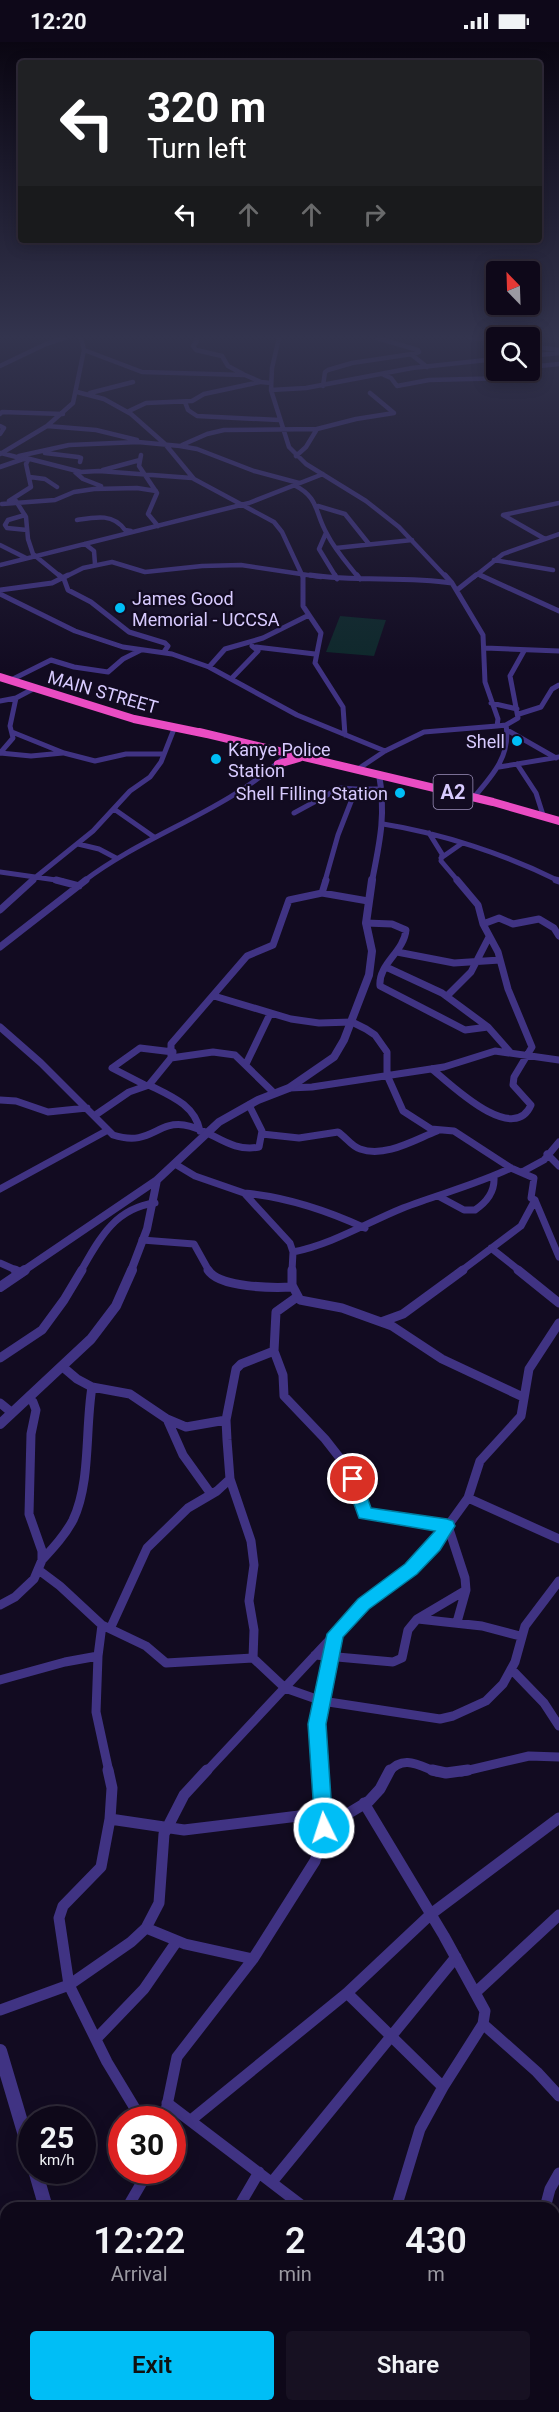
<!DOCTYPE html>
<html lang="en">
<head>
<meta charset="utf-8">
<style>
  body { margin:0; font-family:Roboto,sans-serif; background:#171122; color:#f1f3f6; height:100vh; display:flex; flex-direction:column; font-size:22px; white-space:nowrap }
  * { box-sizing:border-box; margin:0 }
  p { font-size:20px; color:#9b9aa2 }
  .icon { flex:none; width:33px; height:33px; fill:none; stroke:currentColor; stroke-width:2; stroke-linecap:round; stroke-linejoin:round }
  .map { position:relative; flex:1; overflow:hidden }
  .side { position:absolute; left:0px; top:2160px; width:560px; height:210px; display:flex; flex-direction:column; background:#0e0819; border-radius:18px 18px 0 0; box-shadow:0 3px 15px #0003,0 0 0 2px #2e2938 }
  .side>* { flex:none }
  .banner { position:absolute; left:18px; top:18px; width:524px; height:183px; border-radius:6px; box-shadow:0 3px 15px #0003,0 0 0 2px #2e2938; background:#202124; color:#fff; overflow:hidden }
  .needle { width:39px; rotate:337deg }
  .controls { position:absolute; left:486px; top:219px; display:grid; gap:12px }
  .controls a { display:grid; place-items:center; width:54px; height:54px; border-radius:6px; background:#0e0819; box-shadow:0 3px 15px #0003,0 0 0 2px #2e2938; font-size:30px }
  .speed { position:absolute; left:18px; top:2064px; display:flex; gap:12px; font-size:30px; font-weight:700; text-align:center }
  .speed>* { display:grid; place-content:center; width:78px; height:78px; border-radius:50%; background:#0e0819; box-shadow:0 3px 15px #0003,0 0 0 2px #2e2938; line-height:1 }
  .speed small { font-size:15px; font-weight:400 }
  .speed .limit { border:9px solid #d22; background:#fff; color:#111 }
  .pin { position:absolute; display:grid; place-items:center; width:51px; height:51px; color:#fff; margin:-26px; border:3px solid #fff; border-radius:50%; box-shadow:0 2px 6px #0007 }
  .me { position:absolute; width:66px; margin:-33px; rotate:356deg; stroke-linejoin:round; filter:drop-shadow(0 0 4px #0008) }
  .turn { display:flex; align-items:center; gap:21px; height:126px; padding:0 30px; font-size:27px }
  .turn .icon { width:78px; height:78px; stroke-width:2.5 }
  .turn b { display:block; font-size:42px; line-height:51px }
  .lanes { display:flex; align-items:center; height:57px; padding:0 30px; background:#0003; justify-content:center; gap:30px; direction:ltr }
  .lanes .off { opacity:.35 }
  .eta { display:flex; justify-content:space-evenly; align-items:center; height:102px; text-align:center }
  .eta b { font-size:36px; font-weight:600; line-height:42px }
  .action { display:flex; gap:12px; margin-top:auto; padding:12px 30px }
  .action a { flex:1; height:69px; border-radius:6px; background:#00bef6; color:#111; font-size:24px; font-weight:600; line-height:69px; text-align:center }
  .action a+a { background:#171122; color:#f1f3f6 }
  .status { display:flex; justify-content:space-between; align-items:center; height:42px; padding:0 30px; background:#0e0819; direction:ltr }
  .status svg { height:16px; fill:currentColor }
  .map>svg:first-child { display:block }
</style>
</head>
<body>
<div class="status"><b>12:20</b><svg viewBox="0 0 49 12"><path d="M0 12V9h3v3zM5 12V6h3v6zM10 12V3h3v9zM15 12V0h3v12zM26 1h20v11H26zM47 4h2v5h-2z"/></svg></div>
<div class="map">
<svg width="559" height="2370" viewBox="0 0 559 2370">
  <rect width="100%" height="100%" fill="#120b21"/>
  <path fill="#0e282b" d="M340 574 386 578 374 614 326 610Z"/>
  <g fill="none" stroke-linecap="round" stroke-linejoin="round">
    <path stroke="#403383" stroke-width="4.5" d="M196 296 197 299 193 304 196 308 222 314 228 324 243 332
      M279 296 272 326 271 348 289 405 306 422 366 459 399 485 446 535
      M377 296 418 308 419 310 412 313 427 325
      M471 296 496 298
      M530 304 559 308
      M84 308 142 330 245 333 261 340 271 341
      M530 314 559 311
      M0 324 46 302 64 296
      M530 325 559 322
      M384 333 391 336 397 344 429 338 512 336 508 328
      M323 344 325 330 328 328 352 321 412 312
      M271 348 306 346 412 326 496 317
      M77 350 104 357 131 372 165 402 194 437 274 480 282 490 303 535
      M90 351 133 340
      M185 360 188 368 197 374 279 378
      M129 369 146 361 192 359 204 352 260 340
      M0 372 2 370 63 372
      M0 384 4 386 0 392
      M47 384 96 388 137 398
      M317 387 356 377 394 371 370 351
      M182 403 207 392 224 388 317 387 306 405 296 414
      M1 411 28 418 26 422 31 445 9 459
      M45 411 78 415 81 416 80 420
      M0 412 47 384 73 361 84 308 81 296
      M141 413 139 424 157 451 148 472 158 484
      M19 414 69 403 138 400 180 404 197 407 254 429 299 441
      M0 425 26 416 81 430 99 429 192 436
      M103 428 140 418
      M75 430 83 437 101 444
      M30 435 45 437 57 445
      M294 443C320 456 314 470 327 492 335 508 347 521 358 535
      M14 456 26 475 28 497 33 512 61 535
      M2 462 55 458 74 450 94 447 137 446 156 449
      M318 464 345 472 369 502
      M25 473 8 478 5 483 7 486 27 488
      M77 478C95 475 113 471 125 488L131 489
      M326 491 319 507 336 535
      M545 497 503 473 559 461
      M85 502 94 509 95 522
      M0 503 26 516
      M336 506 412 498
      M494 518 553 528
      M0 523 249 461 323 432
      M478 532 484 535
      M65 535 83 526 112 520 145 530 202 524 241 523 321 535
      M474 535 503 512 559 492"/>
    <path stroke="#403383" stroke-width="5" d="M59 533 64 537 68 548 91 560 129 590 165 601 168 604 164 610
      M303 533V564L321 591 315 621 343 665 345 693
      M310 533C357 540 405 534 452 541
      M335 533 337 537
      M357 533 360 537
      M480 533 559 569
      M0 548 52 541 68 533
      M457 548 476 533
      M0 552 75 589 123 605 172 612 209 625 297 673 385 709
      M256 605 315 612
      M485 606 559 609
      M209 625 225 607 263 596 309 573
      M232 636 258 609 252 604
      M9 639 51 618 74 625 108 630 123 617 141 608
      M0 659 16 656 33 647
      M491 661 517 667
      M519 672 541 665 552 647 559 643
      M497 684 506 683 518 676 510 634 524 609
      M507 688 556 716
      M12 690 64 711 95 719 126 712H163
      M0 711 31 714 63 711
      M0 711 13 696 10 684 16 656
      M517 722 536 751 543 773
      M499 725 559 715
      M358 727 385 709 424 690 497 684 498 677 485 640 483 593 452 541 445 533
      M474 755C493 733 511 713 506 683
      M114 767 154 795
      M294 771 340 746 357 747
      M383 782C441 791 507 813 559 839
      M429 791 442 812 441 819 458 839
      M78 802 99 807 116 816
      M441 816 461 802
      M0 830 63 839
      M31 839 93 789 130 749 150 735 161 720 174 687
      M84 839C146 792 224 770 282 717
      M325 839 338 793 354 752 357 747H380"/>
    <path stroke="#403383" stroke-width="7" d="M56 838 79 844
      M556 838 559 839
      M322 851 326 838
      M0 868 33 838
      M366 881 392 882 406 888C404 910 378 922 380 944L465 988 488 985 510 1010
      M483 882 499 876 513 882 539 877 554 886 559 894
      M0 905 86 838
      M397 910 454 921 500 918
      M386 925 442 951 488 985
      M214 954 291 977 319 981 352 980 366 987 375 993 387 1010V1033L403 1069 431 1087 454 1089 511 1126 534 1136 531 1156 535 1158 559 1215
      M447 954 471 930 489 895
      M0 985 41 1021 113 1093C151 1105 156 1079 184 1083 212 1087 229 1111 259 1105L262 1089 249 1063
      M171 1016V1002L247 914 273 903 289 858 322 851 368 859
      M246 1022 270 972
      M432 1027C449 1041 513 1104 531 1063L513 1043 514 1035 532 1005 508 947 498 910 483 882 478 863 457 838
      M145 1043 112 1026 140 1006 173 1010
      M149 1043 171 1016 213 1010 235 1013 274 1051
      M289 1046 312 1045 444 1025 495 1009 559 1018
      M0 1058 16 1059 48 1070 87 1066
      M94 1074 129 1050 149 1043C171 1054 195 1063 200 1089
      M262 1092 299 1096 338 1090C346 1095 351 1104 360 1107 385 1116 414 1098 437 1089
      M547 1112 559 1124
      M175 1122 195 1134 244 1151 290 1201 293 1210 292 1229
      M522 1130 544 1118 559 1100
      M0 1147 108 1088
      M244 1151C287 1155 326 1168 365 1186
      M438 1154 464 1168H475C487 1160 495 1150 494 1135
      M142 1198 194 1202 209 1229
      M491 1206 520 1229
      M293 1210C333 1202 366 1181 403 1166 439 1152 476 1143 511 1126
      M0 1221 18 1229
      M81 1229C99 1197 115 1166 155 1161
      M461 1229 521 1184 535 1158"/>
    <path stroke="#403383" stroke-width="9" d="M15 1228 21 1231
      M208 1228C219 1246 273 1246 293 1245
      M292 1228V1243L300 1258 342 1266 392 1284 442 1317 523 1355
      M518 1228 559 1261
      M381 1280 403 1272 463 1228
      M274 1309 283 1333 284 1354 325 1397 350 1429 362 1469 369 1473 448 1484
      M0 1316 42 1288 64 1258 82 1228
      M92 1345 130 1352 167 1377 186 1385 226 1378
      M0 1361 11 1370
      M167 1377 183 1413 211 1452
      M468 1456 559 1497
      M42 1518C54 1505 65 1493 73 1478 91 1440 85 1387 92 1345L77 1337 64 1326
      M40 1529 60 1544 102 1583 146 1604 166 1621 253 1616 285 1646 322 1659 440 1677 453 1674 486 1659 503 1642 515 1620 525 1584 559 1539
      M0 1563 15 1555 34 1537 42 1518V1509L29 1472 31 1392 36 1368 33 1360 28 1356
      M418 1577 482 1584 520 1594
      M457 1580 466 1548
      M102 1583 98 1614 96 1670 109 1730
      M110 1587 147 1506 188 1466 217 1449 230 1437
      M315 1613 393 1620 402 1616 408 1588 417 1577 466 1548 465 1536 448 1484
      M253 1616 254 1588 249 1559 254 1523 251 1499 230 1437 227 1398 226 1378 236 1327 241 1322 274 1309 276 1270 297 1255
      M511 1627 544 1661 559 1684
      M0 1638 65 1620 98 1614
      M206 1730 363 1562 411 1527 434 1503 468 1456 480 1419 521 1374 529 1327 559 1281
      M320 1730 317 1682 335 1594
      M389 1730C403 1712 420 1724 437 1730
      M461 1730 529 1714 559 1715"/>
    <path stroke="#403383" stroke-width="11" d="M108 1728 112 1746 110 1777 101 1825 63 1864 59 1876 69 1943 107 2020 142 2078
      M432 1728 446 1731 468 1728
      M364 1761 444 1894 485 1969 483 1982 443 2045 420 2087 396 2166
      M110 1777 184 1788 323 1771
      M324 1786 369 1759 380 1747 390 1728
      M146 1886 185 1902 253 1917
      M347 1951 443 2045
      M475 1951 559 1873
      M0 1968 69 1943 131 1900 146 1886 159 1861 164 1792 184 1753 207 1728
      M483 1982 537 2030 559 2054
      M96 1997 144 1947 177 1899
      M167 2061 305 2166
      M164 2078 177 2015 253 1917 315 1819C327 1789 322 1760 320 1728
      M191 2078 347 1951 431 1872 559 1776
      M272 2140 456 1915
      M127 2166 149 2128
      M238 2166 259 2130
      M545 2166 550 2147 559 2131
      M0 2281 6 2276
      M554 2335 559 2337
      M262 2364 284 2370
      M336 2370 337 2364
      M403 2370 405 2364
      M483 2370 484 2364"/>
    <path stroke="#403383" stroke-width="6" d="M372 839C380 799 386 773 379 732"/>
    <path stroke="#403383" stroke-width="8" d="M23 1229 157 1138
      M131 1229 147 1187 157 1138 219 1080 258 1058 289 1046 334 1015 344 998 369 933 372 909 366 881 372 838"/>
    <path stroke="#403383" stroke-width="10" d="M0 1245 25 1228
      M0 1382 91 1297 116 1264 132 1228"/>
    <path stroke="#403383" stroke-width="14" d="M0 2009 32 2117
      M35 2128 46 2166
      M103 2364 105 2370"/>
    <path stroke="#ea4cc3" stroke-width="8" d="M0 635 134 677 207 692
      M199 690 493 760 559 779
      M278 722 299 716"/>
  </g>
  <linearGradient id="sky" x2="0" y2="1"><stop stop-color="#0a0612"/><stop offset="0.47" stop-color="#33344e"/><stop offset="1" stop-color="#33344e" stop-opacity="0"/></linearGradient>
  <rect width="559" height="628" fill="url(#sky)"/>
  <path fill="#00bef6" stroke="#007ca0" stroke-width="1.5" d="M353 1431 359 1433 361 1437 371 1466 447 1477 453 1479 455 1484 440 1508 417 1532 369 1567 343 1595 326 1682 333 1786 331 1793 324 1795 317 1793 315 1786 308 1682 327 1592 358 1557 405 1522 435 1489 359 1476 345 1437 348 1433Z"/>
  <g fill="#00bef6" stroke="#120b21" stroke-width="2">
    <circle cx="120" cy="566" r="6"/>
    <circle cx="517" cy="699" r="6"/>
    <circle cx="216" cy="717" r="6"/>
    <circle cx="400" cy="751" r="6"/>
  </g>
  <g text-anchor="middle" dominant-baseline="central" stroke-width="4.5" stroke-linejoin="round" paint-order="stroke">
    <g font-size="18" fill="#d8cbff" stroke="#120b21" text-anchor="start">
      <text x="132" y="556">James Good<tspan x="132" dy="21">Memorial - UCCSA</tspan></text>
      <text x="505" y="699" text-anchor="end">Shell</text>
      <text x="228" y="707">Kanye Police<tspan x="228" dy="21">Station</tspan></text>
      <text x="388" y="751" text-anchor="end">Shell Filling Station</text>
    </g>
    <g font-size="18" fill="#d8cbff" stroke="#120b21">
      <text transform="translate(103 650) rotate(16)">MAIN STREET</text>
    </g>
    <rect fill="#120b21" stroke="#9d91bc" stroke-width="1.5" x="433.5" y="733" width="39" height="34" rx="4.5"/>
    <g font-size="20" font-weight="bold" fill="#d8cbff">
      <text x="453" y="750">A2</text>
    </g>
  </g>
</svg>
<div class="controls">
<a><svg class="needle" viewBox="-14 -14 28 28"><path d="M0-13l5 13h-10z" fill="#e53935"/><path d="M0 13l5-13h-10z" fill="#9b9aa2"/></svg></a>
<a><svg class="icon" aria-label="search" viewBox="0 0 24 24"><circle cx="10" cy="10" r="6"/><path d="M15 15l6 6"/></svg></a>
</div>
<div class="speed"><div>25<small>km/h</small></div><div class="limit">30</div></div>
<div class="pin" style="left:353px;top:1437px;background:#d93025"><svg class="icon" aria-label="arrive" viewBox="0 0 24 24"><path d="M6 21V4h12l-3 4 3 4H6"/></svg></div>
<svg class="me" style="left:324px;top:1786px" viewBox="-20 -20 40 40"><circle r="17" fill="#00bef6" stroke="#fff" stroke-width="3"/><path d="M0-11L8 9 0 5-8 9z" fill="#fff"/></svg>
<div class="banner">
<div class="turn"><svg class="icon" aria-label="left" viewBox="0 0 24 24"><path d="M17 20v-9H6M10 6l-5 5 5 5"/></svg><div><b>320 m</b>Turn left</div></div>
<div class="lanes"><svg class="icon" aria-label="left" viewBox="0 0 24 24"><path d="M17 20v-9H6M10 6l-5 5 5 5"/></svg><svg class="icon off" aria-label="ahead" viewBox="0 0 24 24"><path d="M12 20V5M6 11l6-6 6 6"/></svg><svg class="icon off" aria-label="ahead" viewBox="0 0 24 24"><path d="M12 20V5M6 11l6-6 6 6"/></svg><svg class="icon off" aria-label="right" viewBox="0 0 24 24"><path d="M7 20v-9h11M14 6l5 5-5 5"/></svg></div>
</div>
<section class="side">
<div class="eta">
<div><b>12:22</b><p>Arrival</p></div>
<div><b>2</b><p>min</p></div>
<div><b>430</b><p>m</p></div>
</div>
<div class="action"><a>Exit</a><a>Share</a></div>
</section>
</div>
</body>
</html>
